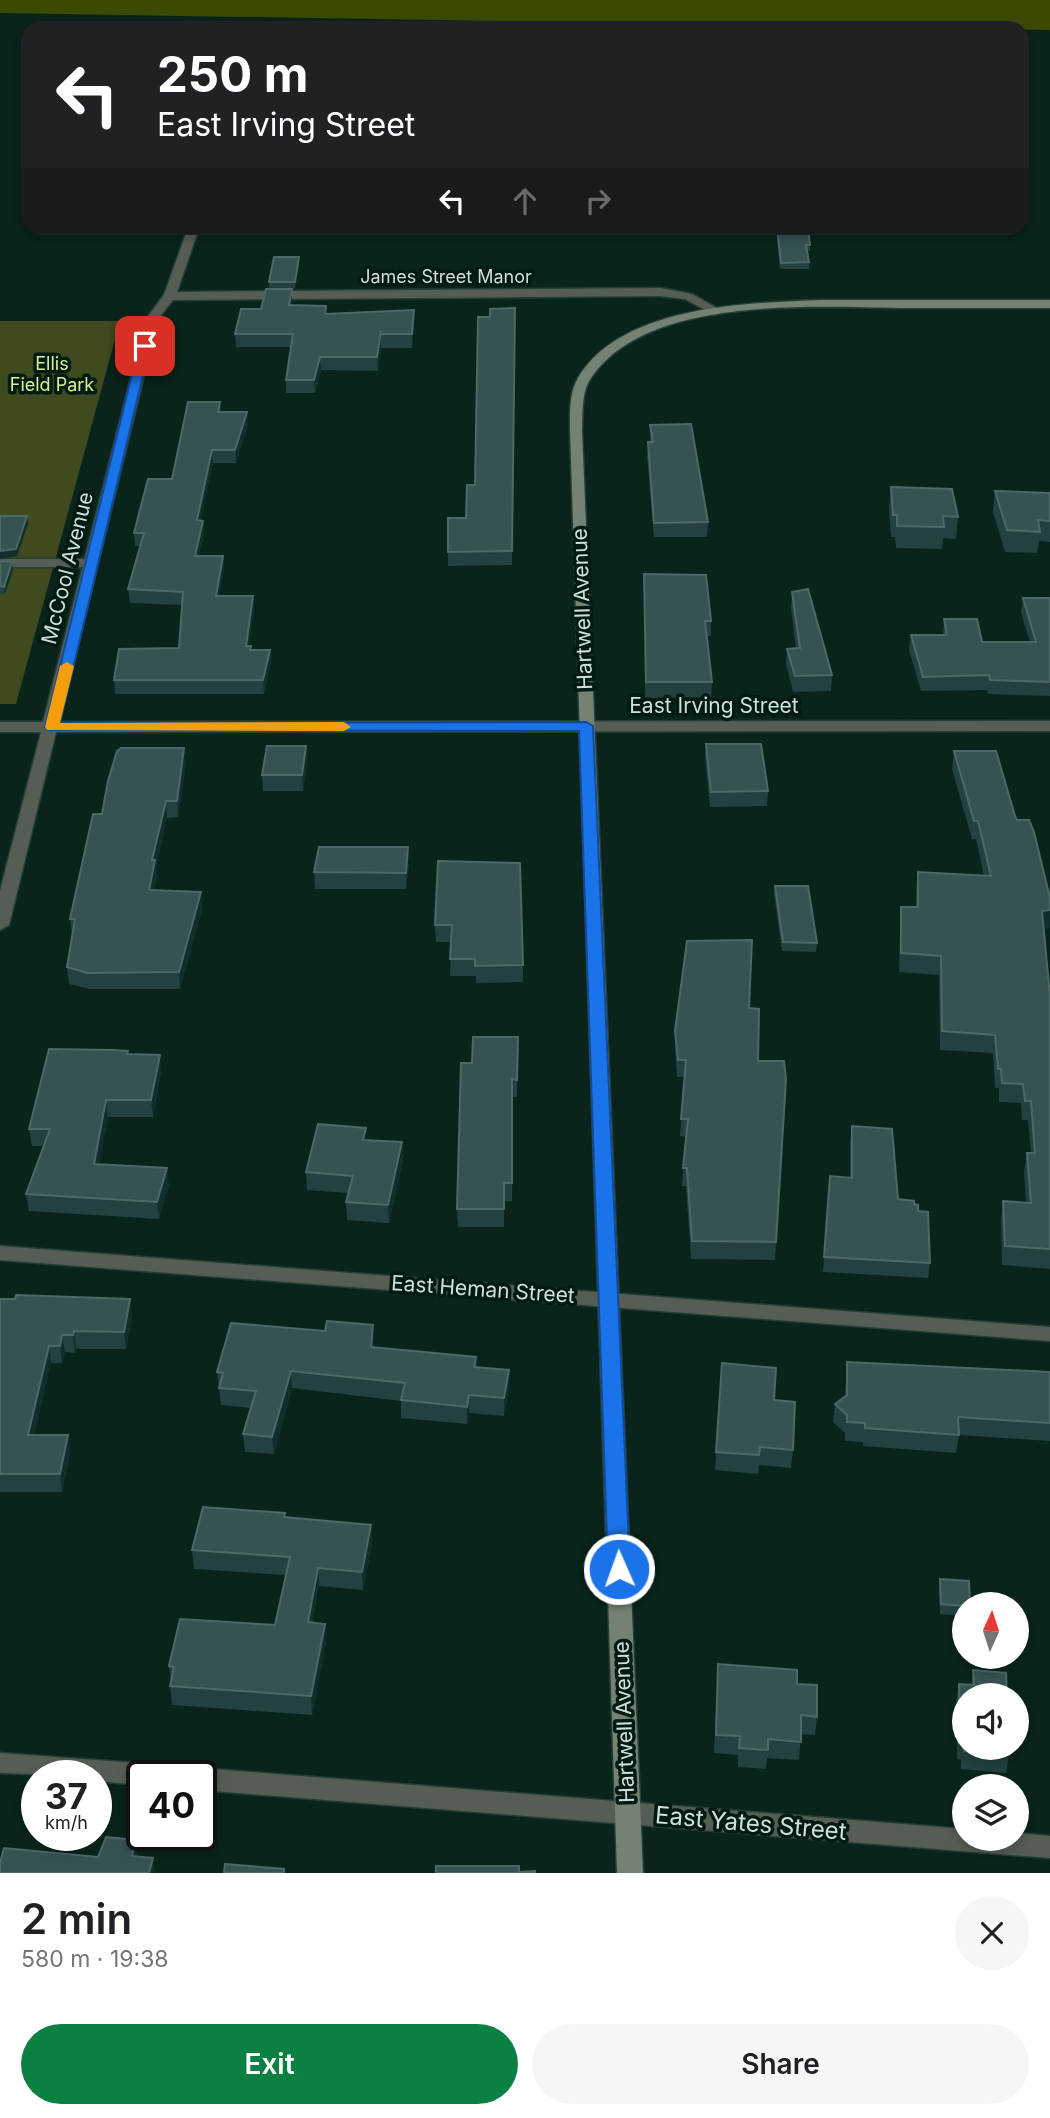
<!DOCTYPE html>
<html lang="en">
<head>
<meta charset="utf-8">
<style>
  body { margin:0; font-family:Inter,sans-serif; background:#f6f6f6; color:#202124; height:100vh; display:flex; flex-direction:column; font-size:26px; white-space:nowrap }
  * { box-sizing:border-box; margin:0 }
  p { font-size:23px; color:#757577 }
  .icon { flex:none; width:38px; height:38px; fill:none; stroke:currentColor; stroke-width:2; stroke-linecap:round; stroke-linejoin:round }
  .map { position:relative; height:1873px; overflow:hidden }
  .details { display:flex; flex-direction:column; background:#fff; flex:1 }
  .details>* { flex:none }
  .hud { position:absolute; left:21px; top:21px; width:1008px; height:214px; border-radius:21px; box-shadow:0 4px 10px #0003; background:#202124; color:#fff; overflow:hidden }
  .needle { width:46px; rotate:3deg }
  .fabs { position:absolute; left:952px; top:1592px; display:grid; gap:14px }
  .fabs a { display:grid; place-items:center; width:77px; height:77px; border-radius:50%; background:#fff; box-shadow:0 4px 10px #0003; font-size:35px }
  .speed { position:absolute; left:21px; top:1760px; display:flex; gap:14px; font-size:35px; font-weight:700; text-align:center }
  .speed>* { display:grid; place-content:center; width:91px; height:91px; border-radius:50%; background:#fff; box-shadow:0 4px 10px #0003; line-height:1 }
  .speed small { font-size:18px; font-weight:400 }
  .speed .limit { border:4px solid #111; border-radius:10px; background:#fff; color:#111 }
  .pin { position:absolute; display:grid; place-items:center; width:60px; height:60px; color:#fff; margin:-30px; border-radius:14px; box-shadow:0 4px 10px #0006 }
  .me { position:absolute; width:77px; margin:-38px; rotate:358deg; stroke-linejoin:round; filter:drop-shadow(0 0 5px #0008) }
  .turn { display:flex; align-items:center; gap:24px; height:147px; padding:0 21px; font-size:32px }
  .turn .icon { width:91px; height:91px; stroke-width:2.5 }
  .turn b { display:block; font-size:49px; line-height:60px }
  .lanes { display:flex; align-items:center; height:66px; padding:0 21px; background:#0003; justify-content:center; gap:35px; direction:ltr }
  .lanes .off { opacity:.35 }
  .round { display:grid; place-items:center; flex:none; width:74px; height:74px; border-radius:37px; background:#f6f6f6 }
  .head { display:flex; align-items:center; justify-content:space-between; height:119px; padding:0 21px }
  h1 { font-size:42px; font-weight:600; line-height:52px }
  .primary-button { display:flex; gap:14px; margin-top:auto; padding:14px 21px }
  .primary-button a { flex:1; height:80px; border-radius:42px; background:#0b8043; color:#fff; font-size:28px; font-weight:600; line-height:80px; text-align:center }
  .primary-button a+a { background:#f6f6f6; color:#202124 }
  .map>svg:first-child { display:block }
</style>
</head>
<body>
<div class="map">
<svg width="1050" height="1873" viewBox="0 0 1050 1873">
  <rect width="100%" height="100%" fill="#08241b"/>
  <path fill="#3f4a1e" d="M0 321H120L16 704H0Z"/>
  <path fill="#3b4a02" d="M0 0H1050V30L0 13Z"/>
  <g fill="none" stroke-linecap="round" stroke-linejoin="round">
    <g stroke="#243e36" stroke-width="3">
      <path id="lane" d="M0 559H92L98 563 92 567H0Z"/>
    </g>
    <g stroke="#243e36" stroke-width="3">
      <path id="street" d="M188 228H199L177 292 660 288 692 294 724 312 714 315 685 299 660 296 173 300 158 319 59 722 1050 721V731L56 732 9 925 0 930V891L41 732H0V722H43L146 319 164 295Z
        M0 1246 1050 1327V1341L0 1260Z
        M0 1753 163 1765 172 1769 176 1776H142V1785L96 1781V1776L0 1773Z
        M201 1768 964 1829V1839H1017V1833L1050 1836V1858L201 1790V1776H190L192 1772Z"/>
    </g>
    <g stroke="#243e36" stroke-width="3">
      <path id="secondary" d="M823 300H1050V308C1000 308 951 308 901 308 812 307 647 295 591 378 581 392 583 414 582 430L643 1873H617L570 430C570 413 569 393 578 378 622 305 748 303 823 300Z"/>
    </g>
    <use href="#lane" fill="#555d55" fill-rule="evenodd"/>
    <use href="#street" fill="#555d55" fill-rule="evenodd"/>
    <use href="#secondary" fill="#748274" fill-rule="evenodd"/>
  </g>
  <path fill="#234140" d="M776 228H808L810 245V251H807L809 262V269H780Z
    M299 263 295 288 269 289V282Z
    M292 289V306L326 314 414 310V323L412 348H381V347L378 371 321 370 315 393H286V380L291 347H236L235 334 261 309Z
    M515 308 512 565 448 566V552L466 518 475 485 490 317Z
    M220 402 221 412 248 424 236 463H213L200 521H203L204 534 199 556H223L224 569 219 596H253L254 609 249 646H251V650H270L271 663 264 694H115L114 680 179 648 182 605 130 603 128 589 140 546H135L134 533 172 479Z
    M650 425 708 522 707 537H654L647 456 648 442H650Z
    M891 487 958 517 956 539 943 538 942 549 896 548 895 537H891L889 508Z
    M995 491 1050 493V542L1039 541 1037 553 1005 552 993 512Z
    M0 561 13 570 5 594H0Z
    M644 574 711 621V636H707L712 682 711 697 645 698Z
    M792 592 832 675 831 691 793 692 786 664 787 649H796L791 608Z
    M1023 598H1050V696L988 694 987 690 921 691 909 650 911 635H943L944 619 982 642H1030L1021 612Z
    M706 744 768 791 767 806 710 807 705 758Z
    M306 746 307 762 303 791H263L262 775Z
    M954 751 1015 816 1050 928 1044 929 1050 996V1269L1002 1265 1001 1220 1003 1201 1026 1203 1024 1172 1027 1153H1031L1028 1120H1022L1021 1103 999 1102V1088H995L993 1053 940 1050 939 975 899 972 900 925 901 907H916V890L918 872 984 876 976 839H972L952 769Z
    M186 764 178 817 167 818 156 867 157 876 154 890 201 892 202 909 180 989H89L69 984 67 967 72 936 70 919Z
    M438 861 523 965V982L476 983V976H450L451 942H436L435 925Z
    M409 864 406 889H315L314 872Z
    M775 886 817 943 816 952 782 951 774 894Z
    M749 1008 758 1061 786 1079 775 1260 691 1259 686 1186H682L686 1137 680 1136 685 1077H677L675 1048V1031Z
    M518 1037 517 1097H513L512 1201H504V1227H458L457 1209 472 1063Z
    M128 1051V1054L161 1072 153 1117H108L99 1164 169 1185 159 1219 29 1211 26 1194 44 1146H32L29 1129Z
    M852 1126 898 1199 914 1204 918 1211 930 1263 928 1278 823 1272 830 1176 850 1178V1141Z
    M367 1140 402 1142 403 1160 389 1223 347 1220 346 1202 348 1193 307 1190 306 1172Z
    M0 1299H130L132 1317 126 1349H76L75 1353 65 1352 62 1363H51L34 1435H68L70 1453 62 1492H0Z
    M374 1343V1347L476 1357 477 1367 509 1388 504 1416 469 1413 467 1424 401 1418V1401L292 1388 274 1454 245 1452 243 1434 251 1408 221 1405 217 1372Z
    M847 1362 1050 1372V1441L959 1435 956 1453 863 1446V1442L845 1441V1433L833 1422 835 1404 845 1396Z
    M722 1363 774 1400 793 1450 791 1468 759 1465 758 1474 715 1470Z
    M285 1517 371 1525 372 1544 363 1590 319 1586 312 1623 326 1642 312 1715 172 1705 170 1686 171 1681 169 1666 275 1625 286 1575 194 1569 192 1550Z
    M940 1579 964 1605V1616L940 1614 939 1588Z
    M718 1664 797 1684 817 1717 815 1735 801 1734 799 1760 767 1758 766 1769 738 1767V1755L714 1753Z
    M973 1670 1009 1755 1006 1773 961 1769V1760L957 1759 956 1702 959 1684 971 1685Z"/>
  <path fill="#102e2b" d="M299 257V263L295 288V282Z
    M292 289V302L289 319V305Z
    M414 310V323L412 348V334Z
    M381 334V347L378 371 377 357Z
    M320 357 321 370 315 393 314 380Z
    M247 412 248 424 236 463 235 450Z
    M212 450 213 463 198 533 197 520Z
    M27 516 28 524 17 556 0 559V551Z
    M203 521 204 534 196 569 195 556Z
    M223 556 224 569 217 610 216 596Z
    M12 562 13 570 5 594 4 587Z
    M253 596 254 609 247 660 246 646Z
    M270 650 271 663 264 694 263 680Z
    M306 746 307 762 303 791 302 775Z
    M184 748 186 764 178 817 177 801Z
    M166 801 167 818 156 867 157 876 151 906 149 890 152 860Z
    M408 847 409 864 406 889V873Z
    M201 892 202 909 180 989 179 972Z
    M1050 910V928L1040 930 1042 911Z
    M160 1055 161 1072 153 1117 151 1100Z
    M106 1100 108 1117 96 1181 94 1164Z
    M402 1142 403 1160 389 1223 388 1205Z
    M167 1168 169 1185 159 1219 157 1202Z
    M130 1299 132 1317 126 1349 124 1332Z
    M373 1325 374 1343 372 1364 371 1347Z
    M74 1331 76 1349 75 1353 73 1335Z
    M62 1335 65 1352 62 1363 60 1346Z
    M49 1346 51 1363 30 1452 28 1435Z
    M509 1370V1388L504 1416V1398Z
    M291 1371 292 1388 274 1454 272 1437Z
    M469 1395V1413L467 1424V1407Z
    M68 1435 70 1453 62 1492 60 1474Z
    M371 1525 372 1544 363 1590 362 1572Z
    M318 1568 319 1586 309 1641 308 1622Z
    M325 1624 326 1642 312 1715 311 1696Z
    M136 1840 138 1854 134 1870 132 1856Z
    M153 1858 155 1873H149Z"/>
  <path fill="#365251" stroke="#4e6866" stroke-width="2" d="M777 228H808L810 245H806L809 262 781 263Z
    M274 257H299L295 282H269Z
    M266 289H292L289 305 326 306 325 314 414 310 412 334H381V331L377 357H320L314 380H286L293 334H235L241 309H261Z
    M515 308 512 551 448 552V518H466L467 485H475L478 317H490V309Z
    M188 402H220L218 412H247L235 450H212L197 520 203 521 195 556H223L216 596H253L246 646H251L250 650H270L263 680H114L119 649 179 648 183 592 128 589 144 533H134L148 479H172Z
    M691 424 708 522 654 523 648 442H653L650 425Z
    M891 487 952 489 958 517 943 516 944 527 897 526V515H893Z
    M995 491 1050 493V521L1038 520 1040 532 1007 530Z
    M0 516H27L16 549 0 551Z
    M0 561 12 562 4 587 0 586Z
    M644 574 706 575 711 621H705L712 682H646Z
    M808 589 832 675 795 676 787 649 800 648 792 592Z
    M1023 598H1050V682L990 680 989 675 923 677 911 635H947L944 619H977L982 642H1036Z
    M706 744H761L768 791 711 792Z
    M267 746H306L302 775H262Z
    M121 748H184L177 801H166L152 860H155L149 890 201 892 179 972 87 973 67 967 75 919H70L93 814H102L108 781 117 751Z
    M954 751H996L1015 816 1017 820H1029L1034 832 1050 898V910L1042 911 1050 996V1249L1005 1246 1003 1201 1031 1203 1027 1153H1035L1031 1101H1025L1023 1084 1002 1083 1001 1069H998L995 1035 942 1031 941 956 901 953V907H918V872L991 876 978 821H974Z
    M319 847H408L406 873 314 872Z
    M438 861 520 863 523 965 475 966V959H450L452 925H435Z
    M775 886H808L817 943 783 942Z
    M752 940 749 1008 759 1009 758 1061H784L786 1079 776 1242 692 1241 687 1168H683L688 1119H681L686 1060H678L675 1031 687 941Z
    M473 1037H518L517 1080 512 1079V1183H504V1209H457L461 1063H472Z
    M49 1049 113 1050 128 1051 127 1054 160 1055 151 1100H106L94 1164 167 1168 157 1202 26 1194 50 1129H29Z
    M318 1124 366 1128 363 1140 402 1142 388 1205 346 1202 353 1176 306 1172Z
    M852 1126 892 1129 898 1199 914 1201V1204L918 1205V1211L928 1212 930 1263 824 1257 830 1176 852 1178Z
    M16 1295 130 1299 124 1332 74 1331 73 1335H62L60 1346H49L28 1435H68L60 1474H0V1299H15Z
    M327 1321 373 1325 371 1347 476 1357 474 1367 509 1370 504 1398 469 1395 467 1407 401 1400 405 1383 291 1371 272 1437 243 1434 256 1391 219 1388 223 1373 217 1372 231 1323 325 1331Z
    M847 1362 1050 1372V1423L958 1417 959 1435 865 1428V1423L847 1422V1415L835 1404 847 1395Z
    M722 1363 776 1368 774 1400 795 1402 793 1450 760 1447 759 1455 716 1452Z
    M203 1507 285 1513 284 1517 371 1525 362 1572 318 1568 308 1622 325 1624 311 1696 170 1686 174 1667 169 1666 180 1619 275 1625 290 1557 192 1550Z
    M940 1579 969 1581 970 1605H964V1606L941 1604Z
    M718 1664 797 1670V1684L817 1685V1717L801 1715V1742L768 1739V1750L739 1748 740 1736 716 1735Z
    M973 1670 1006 1673 1007 1696H964V1748H1009V1755L964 1751V1742L960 1741 959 1684 974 1685Z
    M106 1837 136 1840 132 1856 153 1858 149 1873H0V1863L4 1848 98 1857Z
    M225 1864 284 1869V1873H224Z
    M436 1866H519V1872L535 1871V1873H436Z"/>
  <path fill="#1a73e8" stroke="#114b97" stroke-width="2" d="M145 343 150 346 60 723 586 722 593 726 630 1569 626 1575H612L608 1569 579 731 47 730 45 727 139 346Z"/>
  <path fill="#f59e0b" d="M67 662 74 666 60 723 344 722 351 727 344 731 47 730 45 727 60 666Z"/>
  <g text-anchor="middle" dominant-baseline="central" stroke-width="7" stroke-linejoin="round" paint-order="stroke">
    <g font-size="18" fill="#d0dfd9" stroke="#011a12">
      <text x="446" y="276">James Street Manor</text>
    </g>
    <g font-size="18" fill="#d6f093" stroke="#011a12">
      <text x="52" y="363">Ellis<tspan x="52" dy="21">Field Park</tspan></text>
    </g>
    <g font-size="21" fill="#d0dfd9" stroke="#011a12">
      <text transform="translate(67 568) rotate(-76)">McCool Avenue</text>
      <text transform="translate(582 609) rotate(-92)">Hartwell Avenue</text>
      <text x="714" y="705">East Irving Street</text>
      <text transform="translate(483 1289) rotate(4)">East Heman Street</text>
      <text transform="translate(624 1722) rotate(-92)">Hartwell Avenue</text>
    </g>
    <g font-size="24" fill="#d0dfd9" stroke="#011a12">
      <text transform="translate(751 1823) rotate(5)">East Yates Street</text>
    </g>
  </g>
</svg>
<div class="fabs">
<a><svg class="needle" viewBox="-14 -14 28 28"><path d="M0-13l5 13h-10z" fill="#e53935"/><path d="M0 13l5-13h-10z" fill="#757577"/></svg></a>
<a><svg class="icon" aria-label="sound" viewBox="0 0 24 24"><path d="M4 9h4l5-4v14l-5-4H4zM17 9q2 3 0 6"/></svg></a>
<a><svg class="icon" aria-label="layers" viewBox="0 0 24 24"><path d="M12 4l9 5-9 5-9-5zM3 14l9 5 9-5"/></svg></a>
</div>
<div class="speed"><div>37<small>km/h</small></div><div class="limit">40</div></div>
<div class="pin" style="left:145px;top:346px;background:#d93025"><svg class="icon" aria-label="arrive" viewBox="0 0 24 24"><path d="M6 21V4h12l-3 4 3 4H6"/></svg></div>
<svg class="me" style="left:619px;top:1569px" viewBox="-20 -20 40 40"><circle r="17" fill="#1a73e8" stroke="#fff" stroke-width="3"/><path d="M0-11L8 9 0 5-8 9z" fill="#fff"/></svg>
<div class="hud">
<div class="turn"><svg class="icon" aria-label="left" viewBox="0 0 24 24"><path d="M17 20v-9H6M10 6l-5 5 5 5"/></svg><div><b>250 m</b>East Irving Street</div></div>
<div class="lanes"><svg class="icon" aria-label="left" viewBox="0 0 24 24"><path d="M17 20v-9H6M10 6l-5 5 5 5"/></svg><svg class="icon off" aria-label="ahead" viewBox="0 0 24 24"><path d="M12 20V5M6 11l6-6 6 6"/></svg><svg class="icon off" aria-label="right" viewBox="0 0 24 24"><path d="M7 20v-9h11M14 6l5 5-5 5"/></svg></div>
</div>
</div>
<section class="details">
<div class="head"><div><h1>2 min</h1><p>580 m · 19:38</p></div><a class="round"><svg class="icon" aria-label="close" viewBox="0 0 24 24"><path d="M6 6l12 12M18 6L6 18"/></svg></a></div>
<div class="primary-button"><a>Exit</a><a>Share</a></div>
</section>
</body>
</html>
